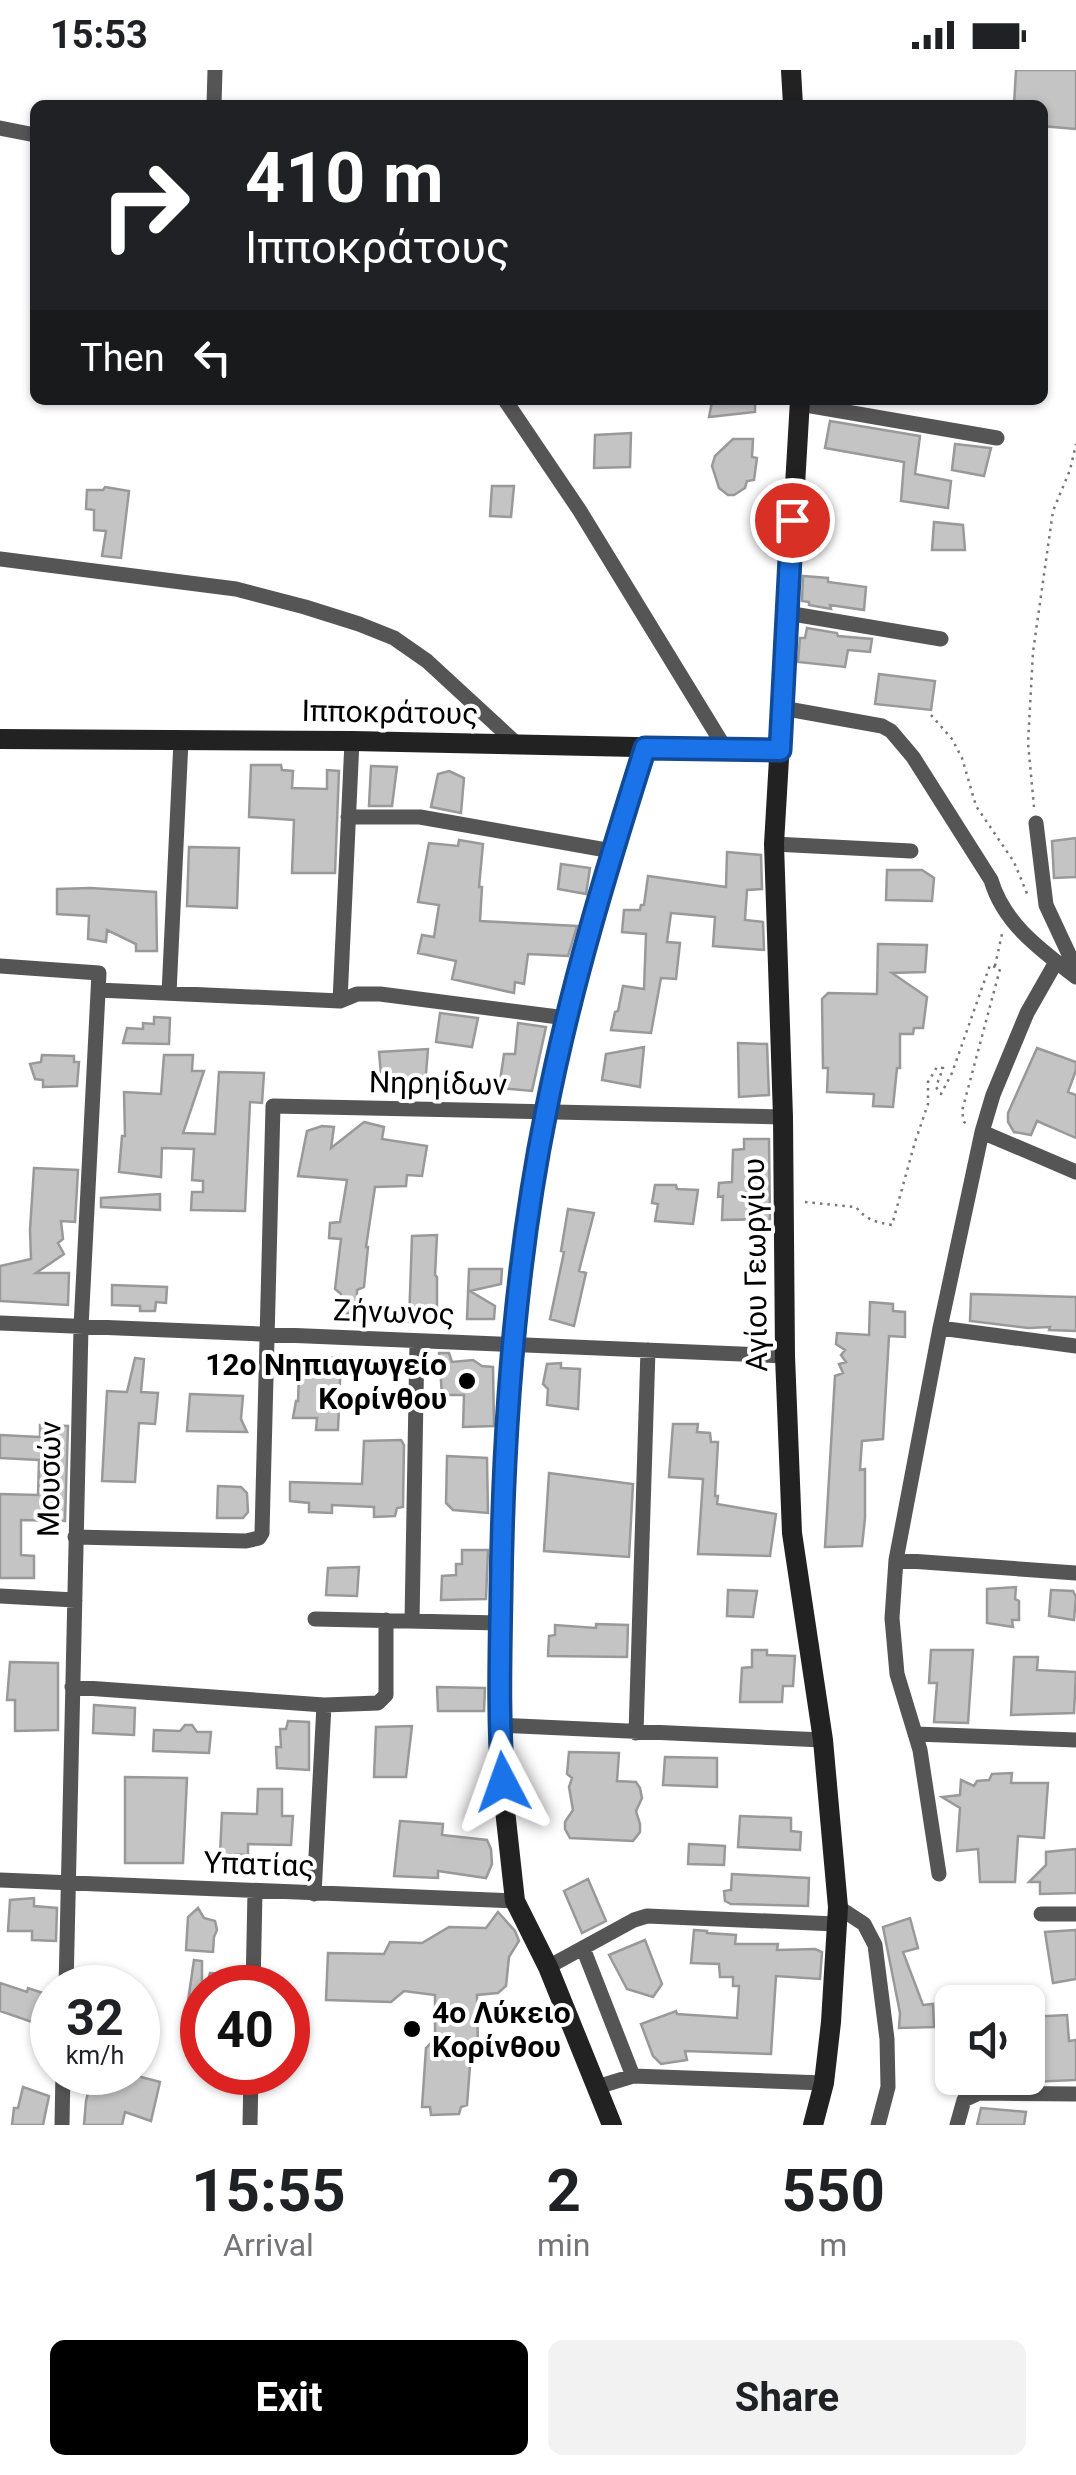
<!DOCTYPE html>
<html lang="en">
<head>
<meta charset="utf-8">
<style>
  body { margin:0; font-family:Roboto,sans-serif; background:#f2f2f2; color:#202124; height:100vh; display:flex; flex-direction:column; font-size:38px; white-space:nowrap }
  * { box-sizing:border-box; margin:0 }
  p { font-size:32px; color:#757577 }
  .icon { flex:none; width:55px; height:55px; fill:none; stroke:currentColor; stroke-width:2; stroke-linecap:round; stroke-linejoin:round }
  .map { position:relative; height:2055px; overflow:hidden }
  .drawer { display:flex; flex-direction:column; background:#fff; flex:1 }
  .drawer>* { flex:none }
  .banner { position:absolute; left:30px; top:30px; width:1018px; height:305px; border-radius:15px; box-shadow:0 2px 8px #0004; background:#202124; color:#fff; overflow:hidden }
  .controls { position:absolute; left:935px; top:1915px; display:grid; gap:20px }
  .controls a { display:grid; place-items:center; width:110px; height:110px; border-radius:15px; background:#fff; box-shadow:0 2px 8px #0004; font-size:50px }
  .speed { position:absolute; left:30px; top:1895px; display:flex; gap:20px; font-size:50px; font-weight:700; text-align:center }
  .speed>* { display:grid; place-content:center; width:130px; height:130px; border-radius:50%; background:#fff; box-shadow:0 2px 8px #0004; line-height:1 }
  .speed small { font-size:25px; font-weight:400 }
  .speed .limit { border:15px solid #d22; background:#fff; color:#111 }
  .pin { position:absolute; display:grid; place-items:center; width:85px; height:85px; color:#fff; margin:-42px; border:5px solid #fff; border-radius:50%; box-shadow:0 2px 10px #0007 }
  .me { position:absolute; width:110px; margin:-55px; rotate:356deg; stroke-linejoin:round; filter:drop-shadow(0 0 8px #0008) }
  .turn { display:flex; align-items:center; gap:35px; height:210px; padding:0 50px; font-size:45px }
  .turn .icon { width:130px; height:130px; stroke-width:2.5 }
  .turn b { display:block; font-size:70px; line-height:85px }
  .then { display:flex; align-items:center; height:95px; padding:0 50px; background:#0003; gap:20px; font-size:38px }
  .eta { display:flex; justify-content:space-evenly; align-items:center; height:170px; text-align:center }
  .eta b { font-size:60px; font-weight:700; line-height:70px }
  .cta { display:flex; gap:20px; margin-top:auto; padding:20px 50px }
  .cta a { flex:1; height:115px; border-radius:15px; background:#000; color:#fff; font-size:40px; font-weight:700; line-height:115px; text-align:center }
  .cta a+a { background:#f2f2f2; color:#202124 }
  .status { display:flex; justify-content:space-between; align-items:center; height:70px; padding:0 50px; background:#fff; direction:ltr }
  .status svg { height:28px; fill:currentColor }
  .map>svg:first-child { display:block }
</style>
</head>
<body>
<div class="status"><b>15:53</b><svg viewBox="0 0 49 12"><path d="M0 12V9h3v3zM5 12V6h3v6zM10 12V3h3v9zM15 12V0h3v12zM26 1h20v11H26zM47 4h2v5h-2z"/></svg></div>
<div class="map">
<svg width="1076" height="2055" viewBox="0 0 1076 2055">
  <rect width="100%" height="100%" fill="#fff"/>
  <path fill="#c4c4c4" stroke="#999" stroke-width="2.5" d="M1016 0H1076V59L1042 56V35H1014Z
    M744 330H755V342L709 347 712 332Z
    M830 351 920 366 915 404 951 411 948 438 901 431 904 392 825 378Z
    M631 363 630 397 594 398 595 365Z
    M733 369H753L752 387 757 388 754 410 747 411 745 418 734 425H728L719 418 712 396 715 386Z
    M955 374 991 378 984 406 952 400Z
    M492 416H514L511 447 490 446Z
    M105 417 129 421 121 488 102 486 106 461 94 460V440L86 439 87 420H103Z
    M934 452 963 455 965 480H932Z
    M803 506 828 508V512L866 517 864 540 830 535 831 539 809 535V532L802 531Z
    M807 558 837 563 838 566 872 569 870 582 848 580 845 597 798 592 800 568H805Z
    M879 604 935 611 931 640 875 634Z
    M251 695H281L282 700 293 701 292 718 327 719V700L339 701 335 803H292L294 750 249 747Z
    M371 696 397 697 392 736H369Z
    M449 701 464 708 461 743 431 737 438 704Z
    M1076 768V807L1054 808 1052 771Z
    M459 770 483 774 479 817H482L480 851 577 856 568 886 528 884 524 914 515 912 514 923 452 909 456 891 418 883 422 865 434 867 439 835 418 832 429 773 458 776Z
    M189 777 239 778 237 838 187 836Z
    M727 782 761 785 762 819 747 820 745 850 763 852 764 880 713 876 715 847 671 843 667 872 680 873 676 909 661 908 651 963 611 960 615 942 618 941 623 916 644 919 646 864 622 862 624 840H640L641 835H644L648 806 726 817Z
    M561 794 590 798 586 824 558 819Z
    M887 800H922L934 808 932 831 886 830Z
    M90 818 156 822 157 881H136V874L107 860 106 872 88 869 89 846 57 844V819Z
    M878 874 927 875 925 902 892 903 927 927 923 958H914L913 964H900V998H897L893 1037 873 1036 874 1024 827 1022 828 998H823L822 929 828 923 877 924Z
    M440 943 478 948 472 977 436 972Z
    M154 947 170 948 169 974 123 973 127 958 143 959V953L154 954Z
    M518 953 546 957 532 1021 499 1018 504 984H515Z
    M738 973 767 974 769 1025 739 1027Z
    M644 977 640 1017 602 1010 606 984Z
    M1037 978 1076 992V1000L1068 1022 1076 1025V1068L1037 1051 1031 1065 1014 1062 1008 1052V1043Z
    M428 979 425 1016H382L379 982Z
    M42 985 74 986V992H79L77 1016 43 1017V1010L35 1009 30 994 41 992Z
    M164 985H193L192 1001H204L183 1063 215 1064 219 1002 264 1003 262 1033 250 1032 245 1141 191 1140 192 1122H203V1111L192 1110 194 1079 162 1078 161 1107 119 1102 122 1066H125L124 1022 161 1024Z
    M364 1052 384 1057 382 1069 427 1076 422 1106 407 1105 406 1116 375 1117 366 1177H368L364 1217 357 1220V1244L338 1243 341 1224 335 1219 341 1169 329 1168 330 1153 340 1152 347 1110 298 1106 307 1061 322 1056 334 1057 331 1078Z
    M744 1069H769L770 1149 722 1150 723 1126 718 1127 719 1113 732 1112 733 1080 744 1079Z
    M34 1098 78 1100 75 1152 61 1151 63 1169 58 1173 64 1184 36 1203H69L68 1235 0 1231V1196L31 1189 30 1160Z
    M655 1115H676L677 1119 698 1120 693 1154 655 1151 658 1134 652 1133Z
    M160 1124V1140L101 1137V1128Z
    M568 1139 594 1143 579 1201 586 1203 574 1256 550 1249 564 1182 561 1181Z
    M437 1165 435 1205 437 1207V1250L409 1252 412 1166Z
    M469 1199H502L501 1214 470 1221 495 1236 494 1249H467Z
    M112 1215 167 1217 166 1233 156 1232 155 1241H140V1236L112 1235Z
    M971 1224 1076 1227V1261L1049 1260 1050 1257 1028 1258 970 1251Z
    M870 1232 893 1234V1241L905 1242V1267L889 1266 883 1369 862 1371 860 1400 865 1399V1448L862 1476 825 1477 835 1306 843 1303 839 1294 846 1292 841 1285 845 1280 836 1274 837 1263 869 1265Z
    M439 1283H449L452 1292 473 1290 482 1296 493 1297 494 1356 463 1357 464 1325H442Z
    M297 1287 341 1288 338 1360H316L317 1348H293L296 1331H298L299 1306Z
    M135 1288 144 1289 141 1322 158 1323 155 1354 139 1353 135 1412 102 1411 107 1321 127 1322Z
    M561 1293V1298L580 1299 578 1339 547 1335 548 1319 543 1314 547 1294Z
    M190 1324 243 1326 241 1349 247 1362 187 1361Z
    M673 1354H698L697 1362 710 1363 711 1372H718L715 1426H718L717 1434 776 1444 770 1486 698 1484 703 1409 669 1407Z
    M40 1355 68 1356 65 1451 21 1450V1485L34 1486V1508H0V1424L38 1425 39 1390 0 1388V1365L40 1367Z
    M401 1370 404 1375 403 1437 397 1438 395 1446 374 1447V1437L332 1435V1443L309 1442V1433L290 1431V1412L362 1414 364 1371Z
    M447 1386 487 1388 488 1443 453 1440 446 1433Z
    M549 1403 633 1414 629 1487 544 1481Z
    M218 1416 241 1417 247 1423 248 1442 243 1448H217Z
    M462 1480H488L486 1529 441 1530 442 1506 456 1505V1494H462Z
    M359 1497 357 1526 326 1525 328 1498Z
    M1016 1517 1015 1529 1019 1531V1550H1012L1013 1557 987 1553V1519Z
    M728 1520 757 1521 753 1547 727 1546Z
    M1051 1520 1073 1521 1076 1527 1074 1550 1049 1546Z
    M596 1554 628 1555 627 1587 548 1586 549 1566 555 1565V1555L596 1558Z
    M752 1580H767V1585L795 1586 793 1616H783L782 1632H740L742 1598 752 1597Z
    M931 1580H973L968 1653 934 1652 937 1613H929Z
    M1014 1587H1038L1037 1600 1076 1602 1074 1643 1011 1645Z
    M10 1592 58 1593V1660L15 1661V1630H7Z
    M437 1617 485 1618 484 1641H438Z
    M94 1635 135 1638 134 1665 93 1663Z
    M288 1651 309 1652V1700L277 1698 276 1677H281L280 1659H286Z
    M185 1655H192L197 1662H211L209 1683 153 1681 154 1660 180 1661Z
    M412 1656 406 1707H374L376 1657Z
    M569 1682 619 1683 617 1711 636 1712 640 1718 642 1728 636 1741 640 1754V1762L633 1771 570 1768 565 1759V1752L573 1740 569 1717 572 1708 567 1704Z
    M665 1687 717 1688V1717L663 1715Z
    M1012 1703 1011 1713H1048L1044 1768 1018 1766 1015 1812H980L978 1779 957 1781 960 1738 942 1727 960 1725 961 1710 974 1716 977 1711 989 1710 992 1704Z
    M125 1707 187 1708 183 1793H125Z
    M258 1719H282V1746H293L291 1775 248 1774V1785L220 1784 222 1743 257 1744Z
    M740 1746 791 1748V1761L801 1762 800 1780 738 1777Z
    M400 1751 443 1754 442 1765 487 1770 491 1779 492 1794 486 1808 438 1801V1808L394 1806Z
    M689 1774 725 1776 724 1795 688 1794Z
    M1076 1779V1823L1040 1824V1812H1029L1046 1795V1782Z
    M732 1804 809 1808 808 1836 731 1834 725 1831 724 1821 731 1820Z
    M588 1809 606 1851 582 1863 564 1821Z
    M34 1828V1836L57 1838 56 1871 32 1870V1861H8L10 1830Z
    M198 1838 204 1848 215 1851 217 1860 214 1867 213 1882 186 1880 188 1847Z
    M498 1842 515 1861 519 1871 509 1887 506 1916 498 1923 477 1925 478 1981 471 1983 467 2035 461 2037 459 2044 431 2045 430 2037H422L426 1978 435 1969V1925L404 1921 391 1932 326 1930 328 1883 384 1884 390 1872 422 1873 449 1857 486 1858Z
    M910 1848 918 1878 903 1882 923 1935 933 1934 934 1957 899 1958 900 1943 883 1857Z
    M694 1860 707 1861V1863L736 1865 735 1874H778L777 1880 815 1879 822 1882 820 1909 776 1906 771 1984 685 1981 687 1990 661 1994 653 1986 641 1954 676 1941 677 1944 737 1948 739 1916H733V1907H720L719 1894 691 1893Z
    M1076 1860V1909L1053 1913 1045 1862Z
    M645 1870 662 1914 653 1927 627 1919 609 1885Z
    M194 1890 202 1891V1931H188Z
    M210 1903 240 1905V1918H206Z
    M0 1913 27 1922 28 1918 52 1926V1959L0 1941Z
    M1067 1945 1069 1971 1076 1970V2010L1028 2012V1947Z
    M93 2002H122L160 2012 151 2051 125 2042 122 2055H84L86 2031Z
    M23 2017 49 2026 43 2055H12L14 2038H18Z
    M981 2038 1026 2042 1024 2055H977Z"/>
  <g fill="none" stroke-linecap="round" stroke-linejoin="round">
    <path stroke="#777" stroke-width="2.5" stroke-dasharray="2.5 5" stroke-linecap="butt" d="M931 645 952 669 962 688 976 736 1014 792 1028 826
      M1034 737 1028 673 1033 582 1053 441 1070 400 1076 374
      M995 896 1002 864
      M805 1132 856 1137C866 1150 876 1152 892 1155L915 1072 928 1034V1012L937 997 943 998 936 1017 941 1024 952 1003 990 895 1000 899 962 1041 964 1052 969 1055"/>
    <path stroke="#555" stroke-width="15" d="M214 35 215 0
      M0 58 35 65
      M505 330 580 441 725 678
      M800 334 997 368
      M0 489 236 519 305 537 359 554 394 568 427 591 517 674
      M787 543 941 569
      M782 638 882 656 891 661 913 687 991 810C1004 854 1041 880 1076 907
      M348 747H420L612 781
      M1036 753 1046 835 1074 895 1075 906
      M774 774 911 781
      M0 896 99 903 81 1257 66 1918
      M98 920 340 931 357 924H380L566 948
      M169 923 181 671
      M340 931 352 671
      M982 1062 1076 1102
      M0 1253 785 1286
      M940 1258 1076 1276
      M75 1467 246 1471 259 1468 262 1463 273 1036 783 1047
      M896 1490 1076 1503
      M0 1526 75 1530
      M315 1549 500 1553
      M412 1551 417 1271
      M72 1617 324 1635 378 1633 386 1625V1550
      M499 1655 823 1670
      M636 1663 648 1280
      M915 1664 1076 1670
      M939 1804 920 1680 897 1604 892 1548 896 1490 940 1258 982 1062 993 1025 1027 943 1056 892
      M0 1810 515 1831
      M314 1824 324 1635
      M838 1837 864 1854 875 1875 887 1969 888 2017 878 2055
      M1041 1844H1076
      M583 1878 633 2006
      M548 1897 634 1850 647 1846 836 1854
      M253 1918 255 1822
      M597 2017 633 2006 824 2013
      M62 2055 63 2002
      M250 2055 251 2002
      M957 2055 964 2030 979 2023 1076 2024"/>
    <path stroke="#222" stroke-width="20" d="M791 0 793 35
      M800 330 774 774 783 1047 785 1286 792 1463 823 1670 838 1837 831 1952 824 2013 813 2055
      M0 669 352 671 780 680
      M612 2055 548 1897 515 1831 505 1740 499 1655 502 1421 526 1153 546 1043 566 948 612 781 645 678"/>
  </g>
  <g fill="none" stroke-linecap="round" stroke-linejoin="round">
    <g stroke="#114b97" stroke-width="25">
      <path id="route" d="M503 1712C498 1649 500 1586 501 1523 503 1363 514 1200 546 1042 570 919 607 798 645 678L780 680 792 450"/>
    </g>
    <use href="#route" stroke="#1a73e8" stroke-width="18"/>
  </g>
  <g fill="#000" stroke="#fff" stroke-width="4">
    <circle cx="467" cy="1311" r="10"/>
    <circle cx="412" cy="1959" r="10"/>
  </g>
  <g text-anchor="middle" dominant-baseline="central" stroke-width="8" stroke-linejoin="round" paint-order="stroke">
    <g font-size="30" fill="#000" stroke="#fff">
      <text transform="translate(390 642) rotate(1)">Ιπποκράτους</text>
      <text transform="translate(438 1013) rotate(1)">Νηρηίδων</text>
      <text transform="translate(755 1195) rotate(-91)">Αγίου Γεωργίου</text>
      <text transform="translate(394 1242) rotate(2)">Ζήνωνος</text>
      <text transform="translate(49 1409) rotate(-89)">Μουσών</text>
      <text transform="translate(259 1794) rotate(2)">Υπατίας</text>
    </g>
    <g font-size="30" font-weight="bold" fill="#000" stroke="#fff" text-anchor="end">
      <text x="447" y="1294">12ο Νηπιαγωγείο<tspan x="447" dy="34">Κορίνθου</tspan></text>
      <text x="432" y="1942" text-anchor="start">4ο Λύκειο<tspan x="432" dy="34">Κορίνθου</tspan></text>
    </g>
  </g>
</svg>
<div class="controls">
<a><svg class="icon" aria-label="sound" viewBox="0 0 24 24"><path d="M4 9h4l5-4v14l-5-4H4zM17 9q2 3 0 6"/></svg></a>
</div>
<div class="speed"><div>32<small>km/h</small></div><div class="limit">40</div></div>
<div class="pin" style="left:792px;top:450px;background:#d93025"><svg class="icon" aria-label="arrive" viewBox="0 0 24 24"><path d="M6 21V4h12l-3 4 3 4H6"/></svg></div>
<svg class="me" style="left:503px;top:1712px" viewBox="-20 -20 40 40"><path d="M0-17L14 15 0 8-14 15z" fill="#1a73e8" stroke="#fff" stroke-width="4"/></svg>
<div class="banner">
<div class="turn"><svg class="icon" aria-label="right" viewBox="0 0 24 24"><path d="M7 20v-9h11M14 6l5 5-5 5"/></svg><div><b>410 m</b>Ιπποκράτους</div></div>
<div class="then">Then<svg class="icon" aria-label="left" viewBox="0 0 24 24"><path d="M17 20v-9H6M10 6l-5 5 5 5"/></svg></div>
</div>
</div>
<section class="drawer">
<div class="eta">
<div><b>15:55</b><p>Arrival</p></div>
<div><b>2</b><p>min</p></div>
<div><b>550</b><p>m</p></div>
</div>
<div class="cta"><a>Exit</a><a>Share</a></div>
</section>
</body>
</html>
